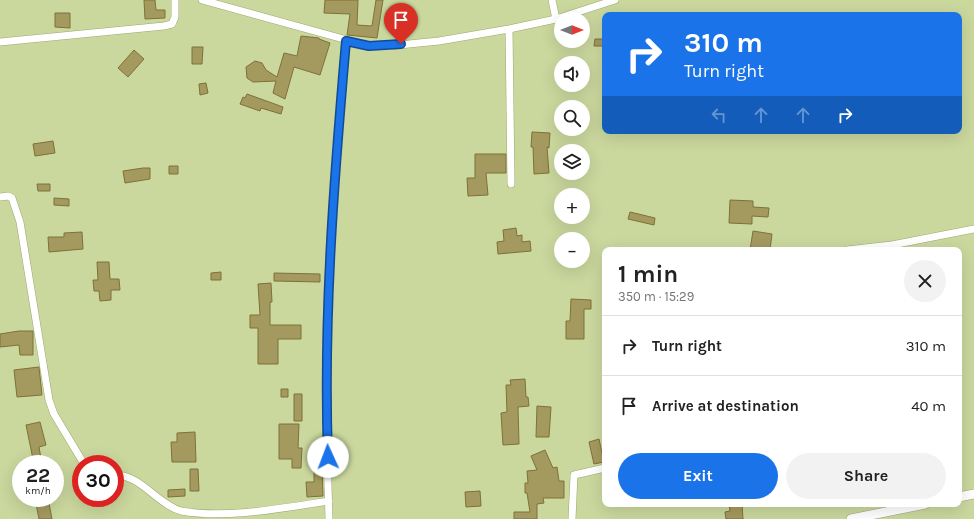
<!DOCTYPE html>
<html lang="en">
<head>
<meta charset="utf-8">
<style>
  body { margin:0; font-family:Karla,sans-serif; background:#f2f2f2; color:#222; height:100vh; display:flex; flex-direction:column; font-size:15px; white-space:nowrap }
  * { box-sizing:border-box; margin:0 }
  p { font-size:13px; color:#767676 }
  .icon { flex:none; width:22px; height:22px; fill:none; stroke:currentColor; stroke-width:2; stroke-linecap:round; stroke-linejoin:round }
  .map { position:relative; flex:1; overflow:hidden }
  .panel { position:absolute; left:602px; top:247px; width:360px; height:260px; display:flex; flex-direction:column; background:#fff; border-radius:8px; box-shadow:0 4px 16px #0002 }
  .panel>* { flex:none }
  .guide { position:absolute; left:602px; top:12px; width:360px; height:122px; border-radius:8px; box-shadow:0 4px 16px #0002; background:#1a73e8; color:#fff; overflow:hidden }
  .needle { width:26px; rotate:90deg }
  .fabs { position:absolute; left:554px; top:12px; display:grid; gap:8px }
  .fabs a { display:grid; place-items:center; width:36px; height:36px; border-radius:50%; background:#fff; box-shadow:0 4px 16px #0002; font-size:20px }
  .speed { position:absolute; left:12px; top:455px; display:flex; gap:8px; font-size:20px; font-weight:700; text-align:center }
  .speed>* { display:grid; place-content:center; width:52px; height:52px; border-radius:50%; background:#fff; box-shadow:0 4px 16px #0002; line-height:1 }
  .speed small { font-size:10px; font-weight:400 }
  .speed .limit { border:6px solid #d22; background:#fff; color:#111 }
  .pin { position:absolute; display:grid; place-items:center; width:34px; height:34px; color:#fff; margin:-41px -17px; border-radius:50% 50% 50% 0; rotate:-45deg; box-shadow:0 0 4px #0007 }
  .pin .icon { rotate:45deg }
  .me { position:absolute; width:44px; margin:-22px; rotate:358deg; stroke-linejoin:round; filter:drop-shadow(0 0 3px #0008) }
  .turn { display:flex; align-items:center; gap:14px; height:84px; padding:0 16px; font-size:18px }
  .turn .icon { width:52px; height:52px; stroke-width:2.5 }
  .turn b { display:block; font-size:28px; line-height:34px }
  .lanes { display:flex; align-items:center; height:38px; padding:0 16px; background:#0003; justify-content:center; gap:20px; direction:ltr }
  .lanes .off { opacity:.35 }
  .round { display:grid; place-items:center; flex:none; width:42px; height:42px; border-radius:21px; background:#f2f2f2 }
  .overview { display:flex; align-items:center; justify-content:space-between; height:68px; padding:0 16px }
  h1 { font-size:24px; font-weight:700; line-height:30px }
  .button { display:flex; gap:8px; margin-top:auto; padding:8px 16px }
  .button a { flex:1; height:46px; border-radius:24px; background:#1a73e8; color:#fff; font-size:16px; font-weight:700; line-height:46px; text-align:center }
  .button a+a { background:#f2f2f2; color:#222 }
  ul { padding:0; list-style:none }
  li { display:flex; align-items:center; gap:12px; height:60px; padding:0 16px; border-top:1px solid #e0e0e0 }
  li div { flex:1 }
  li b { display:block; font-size:15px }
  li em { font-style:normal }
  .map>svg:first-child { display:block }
</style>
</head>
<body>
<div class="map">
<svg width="974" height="519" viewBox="0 0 974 519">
  <rect width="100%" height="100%" fill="#cad79d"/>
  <path fill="#a4995f" stroke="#7d7238" d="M144 0H155L156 10H165V18L145 19Z
    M325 0H358L357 25 372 26 376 0H383L377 38 347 35 350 14 324 13Z
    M55 13H70V28L55 27Z
    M301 36 319 38V39L330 43 320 75 294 67 285 99 273 93 276 81 253 82 247 78 246 67 255 61 262 63 266 70 277 77 284 53 297 56Z
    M595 39H605V46H594Z
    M192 47H203L202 64H192Z
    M134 50 144 59 128 77 118 68Z
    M206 83 208 93 200 95 199 84Z
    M247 94 283 107 281 114 261 108 260 111 240 104 243 97 245 98Z
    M532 132 550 133 549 148 547 147 549 173 534 174 533 147H531Z
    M53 141 55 153 35 156 33 144Z
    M475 154H506V173H486L488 195 468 196 467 178H475Z
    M169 166H178V174H169Z
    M143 168H150V179L125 183 123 171Z
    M37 184H50V191H38Z
    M54 198 69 199V206L54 205Z
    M730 200 753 201V207L769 208 768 217 752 216V224L729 223Z
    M630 212 655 218 654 225 628 219Z
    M516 228 517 236 522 235V242L530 241 531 251 498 254 497 242 504 241 503 230Z
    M753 231 772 234 770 250H750Z
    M82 232 83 249 49 252 48 237H64V233Z
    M97 262H109L110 279H119L120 290H111V300L100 301 99 291H94L93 280H98Z
    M221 272V280H211V273Z
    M274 273 320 274V282L274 281Z
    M271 283 272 302H270V325H301V339H278V364H258V328H250V315H260L258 284Z
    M571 299 591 300V309H584V339H566V321H570Z
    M19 331H33V355H20L19 345 0 347V334Z
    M39 367 42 395 17 397 14 370Z
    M525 379 526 397H528L529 406 518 407 519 444 503 445 501 413 507 412 506 385H511L510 380Z
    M281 389H288V397H281Z
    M294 394H302V421H294Z
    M537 406 551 407 549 437H536Z
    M40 422 46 445 39 447 42 464H34L26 425Z
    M279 424H299L298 448H302L301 468H292V459H279Z
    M195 432 196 462H172L171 442H177V433Z
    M599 439 604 462 594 464 589 442Z
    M545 450 553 468 557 467 559 481H564V498H543L544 503 537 504V519H514V512H530L527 493H525V483H528L527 471 537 470 531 456Z
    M190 469H198L199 491H190Z
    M322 469 323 496 307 497 306 482H314V470Z
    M185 489V496L168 497V490Z
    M480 491 481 506 466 507 465 492Z
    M35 498H48L52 519H39Z
    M729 504H742L743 519H726L725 512 730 511Z"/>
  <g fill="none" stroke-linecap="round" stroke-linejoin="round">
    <g stroke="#9ca86f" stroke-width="8">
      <path id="minor" d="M202 0 369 46H389L439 41 509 29 556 19 615 0
        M552 0 556 19
        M509 29 511 184
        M0 42 164 26 172 24 175 17V0
        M0 197 8 196 12 198 20 222 49 400 54 414 84 464
        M847 250 892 245 974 229
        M115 475C141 475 157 504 181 511 226 519 283 508 329 501
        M329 519C328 479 326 438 326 398 325 279 336 159 346 41
        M572 519 574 475 605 468"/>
    </g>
    <g stroke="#9ca86f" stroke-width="10">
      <path id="tertiary" d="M959 497 974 494
        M851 519 925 504"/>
    </g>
    <use href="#minor" stroke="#fff" stroke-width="7"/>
    <use href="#tertiary" stroke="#fff" stroke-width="9"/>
  </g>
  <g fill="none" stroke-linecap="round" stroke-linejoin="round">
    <g stroke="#114b97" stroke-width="10">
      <path id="route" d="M328 457C323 318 334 179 346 41L369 46 401 44"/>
    </g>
    <use href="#route" stroke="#1a73e8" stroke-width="7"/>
  </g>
</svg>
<div class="fabs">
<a><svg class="needle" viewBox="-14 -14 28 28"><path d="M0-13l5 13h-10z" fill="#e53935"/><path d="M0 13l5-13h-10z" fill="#767676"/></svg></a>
<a><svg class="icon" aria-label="sound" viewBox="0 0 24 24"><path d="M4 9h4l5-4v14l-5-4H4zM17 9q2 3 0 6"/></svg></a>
<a><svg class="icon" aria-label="search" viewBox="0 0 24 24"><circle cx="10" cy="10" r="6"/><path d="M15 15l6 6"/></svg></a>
<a><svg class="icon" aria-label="layers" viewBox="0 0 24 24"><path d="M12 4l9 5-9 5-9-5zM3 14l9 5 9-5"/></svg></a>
<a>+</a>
<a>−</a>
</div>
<div class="speed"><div>22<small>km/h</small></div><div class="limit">30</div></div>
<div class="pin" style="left:401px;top:44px;background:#d93025"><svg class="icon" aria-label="arrive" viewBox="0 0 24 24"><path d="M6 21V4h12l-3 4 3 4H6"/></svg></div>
<svg class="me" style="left:328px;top:457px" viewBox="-20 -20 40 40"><circle r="19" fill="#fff"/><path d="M0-13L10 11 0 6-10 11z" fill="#1a73e8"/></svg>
<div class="guide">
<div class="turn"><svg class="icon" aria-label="right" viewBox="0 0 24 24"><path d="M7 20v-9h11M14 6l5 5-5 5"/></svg><div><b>310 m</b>Turn right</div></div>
<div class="lanes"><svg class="icon off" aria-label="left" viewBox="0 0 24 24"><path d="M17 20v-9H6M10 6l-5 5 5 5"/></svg><svg class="icon off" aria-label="ahead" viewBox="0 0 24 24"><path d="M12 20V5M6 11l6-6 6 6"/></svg><svg class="icon off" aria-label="ahead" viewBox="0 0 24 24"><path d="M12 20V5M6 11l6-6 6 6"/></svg><svg class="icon" aria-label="right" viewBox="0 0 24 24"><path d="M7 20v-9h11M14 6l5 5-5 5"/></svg></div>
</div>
<section class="panel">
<div class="overview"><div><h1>1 min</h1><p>350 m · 15:29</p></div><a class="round"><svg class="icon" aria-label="close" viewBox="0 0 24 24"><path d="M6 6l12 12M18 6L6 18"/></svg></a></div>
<ul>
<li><svg class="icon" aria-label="right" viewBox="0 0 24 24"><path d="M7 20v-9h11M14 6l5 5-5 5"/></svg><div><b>Turn right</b></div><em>310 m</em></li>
<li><svg class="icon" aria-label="arrive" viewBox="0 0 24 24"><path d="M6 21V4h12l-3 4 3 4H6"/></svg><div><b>Arrive at destination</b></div><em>40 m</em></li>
</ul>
<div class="button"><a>Exit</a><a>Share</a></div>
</section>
</div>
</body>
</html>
